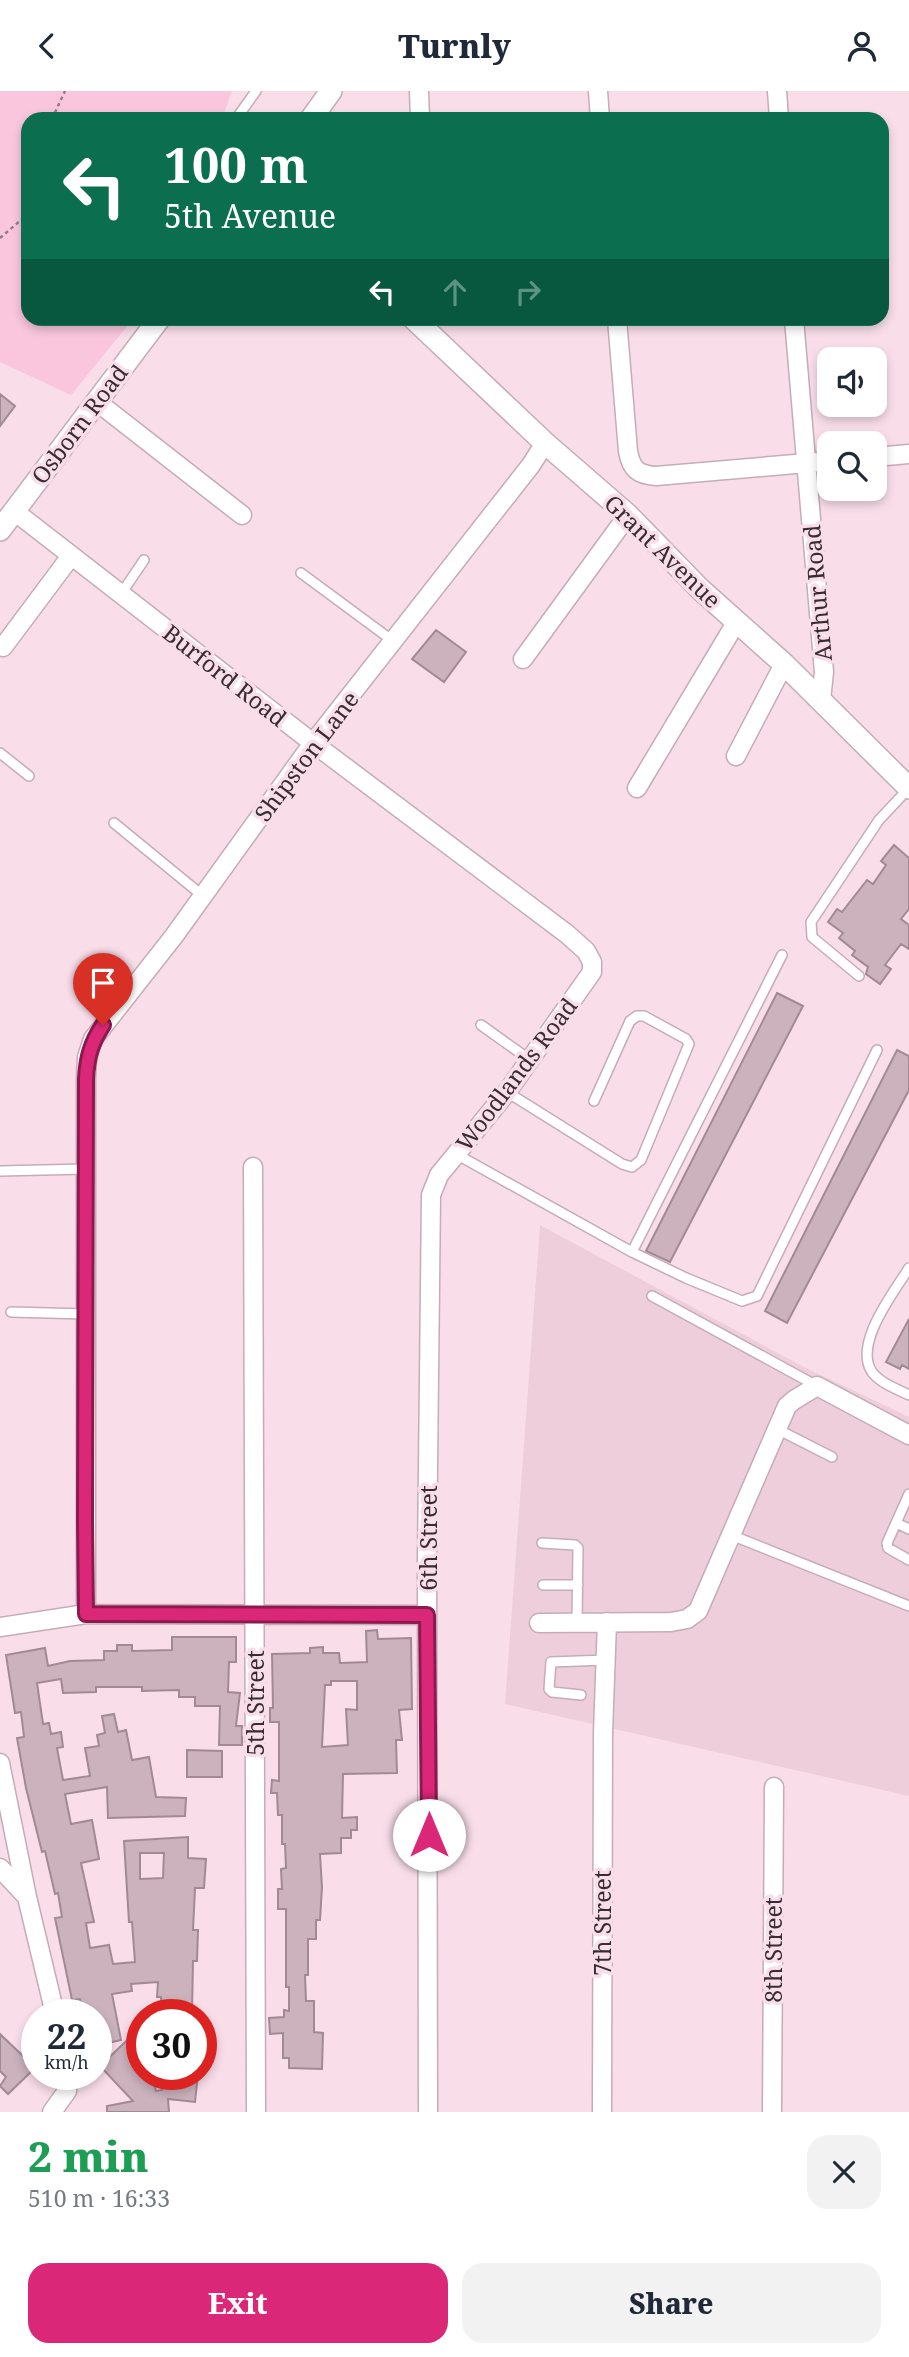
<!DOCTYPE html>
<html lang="en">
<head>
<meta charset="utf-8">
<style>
  body { margin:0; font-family:"Noto Serif",serif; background:#f2f2f3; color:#1f2937; height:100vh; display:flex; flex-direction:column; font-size:26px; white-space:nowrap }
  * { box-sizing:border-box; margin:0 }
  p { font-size:23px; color:#747a83 }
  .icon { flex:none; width:38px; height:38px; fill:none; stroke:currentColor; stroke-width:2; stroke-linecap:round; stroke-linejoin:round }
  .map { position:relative; height:2021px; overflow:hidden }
  .details { display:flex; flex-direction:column; background:#fff; flex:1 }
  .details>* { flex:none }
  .top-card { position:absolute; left:21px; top:21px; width:868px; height:214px; border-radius:21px; box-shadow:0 4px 10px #0003; background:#0b6e4f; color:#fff; overflow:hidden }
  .buttons { position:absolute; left:817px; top:256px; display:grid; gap:14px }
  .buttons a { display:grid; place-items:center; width:70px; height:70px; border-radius:14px; background:#fff; box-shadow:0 4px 10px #0003; font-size:35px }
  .speed { position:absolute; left:21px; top:1908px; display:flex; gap:14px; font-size:35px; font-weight:700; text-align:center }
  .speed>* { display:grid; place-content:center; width:91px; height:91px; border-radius:50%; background:#fff; box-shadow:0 4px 10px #0003; line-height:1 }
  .speed small { font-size:18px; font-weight:400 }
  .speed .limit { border:10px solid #d22; background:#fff; color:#111 }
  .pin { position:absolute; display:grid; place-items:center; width:60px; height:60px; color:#fff; margin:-72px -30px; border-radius:50% 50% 50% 0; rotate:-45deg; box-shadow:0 0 7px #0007 }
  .pin .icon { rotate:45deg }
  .me { position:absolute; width:77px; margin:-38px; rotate:0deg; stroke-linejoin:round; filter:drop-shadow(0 0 5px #0008) }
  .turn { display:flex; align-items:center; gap:24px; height:147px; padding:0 28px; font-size:32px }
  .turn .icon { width:91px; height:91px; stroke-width:2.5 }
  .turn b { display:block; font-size:49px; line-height:60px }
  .lanes { display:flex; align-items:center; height:66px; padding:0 28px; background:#0003; justify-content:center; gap:35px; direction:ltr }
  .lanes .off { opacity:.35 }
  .round { display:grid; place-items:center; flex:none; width:74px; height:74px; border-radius:21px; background:#f2f2f3 }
  .head { display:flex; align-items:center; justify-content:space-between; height:119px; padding:0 28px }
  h1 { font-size:42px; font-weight:800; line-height:52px; color:#1e9e55 }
  .primary-button { display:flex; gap:14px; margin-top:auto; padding:14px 28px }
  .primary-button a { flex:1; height:80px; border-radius:21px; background:#db2777; color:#fff; font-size:28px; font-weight:800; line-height:80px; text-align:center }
  .primary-button a+a { background:#f2f2f3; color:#1f2937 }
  header { display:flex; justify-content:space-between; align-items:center; height:91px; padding:0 28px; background:#fff; font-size:32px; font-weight:800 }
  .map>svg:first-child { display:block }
</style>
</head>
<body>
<header><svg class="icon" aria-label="back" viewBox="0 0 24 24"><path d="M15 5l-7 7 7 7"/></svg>Turnly<svg class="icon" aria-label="person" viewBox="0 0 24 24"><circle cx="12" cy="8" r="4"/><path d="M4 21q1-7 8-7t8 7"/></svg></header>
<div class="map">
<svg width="909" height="2021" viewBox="0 0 909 2021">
  <rect width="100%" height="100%" fill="#f9deea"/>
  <path fill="#efcedc" d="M540 1134 802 1275 909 1326V1705L505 1613Z"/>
  <path fill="#f9c6dd" d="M0 0H232L222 28H28V228H133L71 304 0 271Z"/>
  <path fill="#cbb2bd" stroke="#a28a95" stroke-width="2" fill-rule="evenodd" d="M0 303 15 315 0 335Z
    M436 539 466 561 444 591 412 568Z
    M894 754 909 767V818L901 828 909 834V858L901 853 885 874 891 878 880 893 866 883 868 876 852 864 855 860 839 847 843 842 828 831 837 818 842 821 867 789 873 793 886 774 881 770Z
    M777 902 803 915 670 1171 646 1160Z
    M897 959 909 965V999L787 1232 765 1220Z
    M909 1228V1278L902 1274 900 1278 886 1271Z
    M377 1539 378 1548 411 1547 412 1618 399 1619 402 1649H396L397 1682 343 1683 342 1727 357 1726V1739H351V1747H341V1762L320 1763 322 1796 320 1829H316V1848H308V1884H305L306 1910H314V1941L323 1942 322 1978 289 1977V1967H283V1942L270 1943 269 1927 284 1926V1919L289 1920V1896H286V1818H278V1798H282L281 1778 286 1777 285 1753H282V1724H278L277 1702H271L272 1689 279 1690V1631H270V1617H273L272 1563 310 1562V1557L323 1556V1562H339L340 1572 367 1571 366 1540ZM331 1590H357V1619L346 1618 348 1654 322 1656 325 1594H331Z
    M172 1546H236V1571H229L228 1601 240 1602 236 1635H242V1654H219L220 1615H195V1606H179V1599L142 1600V1596H96V1601L63 1602 61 1588 37 1592 43 1633 49 1632 51 1643 61 1641 63 1656 57 1657 63 1689 90 1685 85 1657 99 1655 97 1644 105 1642 102 1625 114 1623 118 1641 126 1639 132 1669 149 1666 156 1706 186 1707 185 1725 108 1727 107 1696 65 1703 71 1733 92 1729 99 1768 81 1772 94 1831 86 1832 90 1857 109 1854 113 1873 135 1871 132 1831H129L124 1750 188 1746V1767L206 1768 204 1797H195L193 1839H198L197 1870H193L192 1923H161V1906H157L158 1891 131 1893 132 1900 112 1903 121 1949 96 1955V1923H83L80 1908 72 1909 55 1827 62 1826 58 1802 55 1803 45 1760 42 1761 26 1697 17 1647 24 1646 21 1621 15 1622 6 1564 45 1557 48 1575 70 1570 104 1569V1560H117V1554H132V1560L172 1559ZM140 1762H164L163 1787 140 1788Z
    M187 1659 222 1660V1686H187Z
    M142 1935V1983H152L156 2000 162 1999V1983H198L195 2011 168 2008 169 2021H107V2015L133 2010 100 1975Z
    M0 1943 23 1965 27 1961 37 1971V1975L8 2003 0 1995 6 1986 0 1980Z"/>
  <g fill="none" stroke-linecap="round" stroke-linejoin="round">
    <g stroke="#c5acb7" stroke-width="12">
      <path id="service" d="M236 28 256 0
        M301 482 393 550
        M121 503 144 469
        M0 662 29 685
        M114 732 203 805
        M859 885 812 846 811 831 879 729 909 697
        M481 934 530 969
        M507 1001 622 1073 632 1076 641 1069 689 953 686 948 644 925H637L630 930 594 1010
        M456 1063 632 1161 782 864
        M0 1080 86 1078
        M632 1161 686 1187 742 1210 757 1205 877 959
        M909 1177C894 1201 853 1253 872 1281 880 1292 897 1298 909 1304
        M652 1205 817 1295
        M11 1221 86 1223
        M777 1338 832 1366
        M909 1403 887 1452 888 1457 909 1469
        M896 1432 909 1438
        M731 1444 909 1515
        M542 1452 575 1454 578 1457 577 1531
        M543 1494H578
        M581 1604 552 1601 549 1598 551 1571 606 1569"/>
    </g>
    <g stroke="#c5acb7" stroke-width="21">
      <path id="minor" d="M419 0 420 28
        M598 0 600 28
        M777 0 779 28
        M617 228 628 360C631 378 638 384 656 385L830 370
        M794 228 824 581 821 609
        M96 310 242 424
        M875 366 909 363
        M14 420 313 652 567 843 586 860 592 871V881L507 1001 439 1084 431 1104 427 1467 428 2021
        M3 556 71 465
        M523 568 628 424
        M736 665 784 573
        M637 697 737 530
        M253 1076 256 2021
        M86 1523V988L87 966 93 948 174 845 313 652 531 374 545 352
        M539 1532 671 1531 687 1528 698 1520 787 1315 794 1309 817 1295 909 1344
        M0 1536 86 1523 427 1524
        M0 1672 27 1806 55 1923
        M0 1777 27 1806
        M52 2021 67 2000V1983
        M602 2021 603 1642 607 1531
        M772 2021 774 1696"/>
    </g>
    <g stroke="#c5acb7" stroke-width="24">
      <path id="tertiary" d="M311 28 331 0
        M414 228 545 352 628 424 700 498 784 573 909 697
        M0 439 159 228"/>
    </g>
    <path stroke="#907e86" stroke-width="2.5" stroke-dasharray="3.5 3.5" stroke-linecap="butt" d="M52 28 65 0
      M0 147 28 123"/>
    <use href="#service" stroke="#fff" stroke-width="9"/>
    <use href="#minor" stroke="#fff" stroke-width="18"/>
    <use href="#tertiary" stroke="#fff" stroke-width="21"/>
  </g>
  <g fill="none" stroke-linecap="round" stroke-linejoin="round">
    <g stroke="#8e194d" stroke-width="18">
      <path id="route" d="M103 934C91 952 87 967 86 988L85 1431 86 1523 427 1524 429 1744"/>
    </g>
    <use href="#route" stroke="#db2777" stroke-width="12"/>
  </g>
  <g text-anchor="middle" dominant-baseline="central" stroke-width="7" stroke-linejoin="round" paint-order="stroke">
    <g font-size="23" fill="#362c31" stroke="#f9deea">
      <text transform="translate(79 333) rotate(-53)">Osborn Road</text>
      <text transform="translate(663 460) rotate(44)">Grant Avenue</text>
      <text transform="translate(817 502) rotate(-95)">Arthur Road</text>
      <text transform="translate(225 584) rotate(38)">Burford Road</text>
      <text transform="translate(306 665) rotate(-53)">Shipston Lane</text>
      <text transform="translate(516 983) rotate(-53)">Woodlands Road</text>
      <text transform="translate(428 1447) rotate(-90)">6th Street</text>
      <text transform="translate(255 1612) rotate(-90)">5th Street</text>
      <text transform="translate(602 1832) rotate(-90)">7th Street</text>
      <text transform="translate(773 1859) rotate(-90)">8th Street</text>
    </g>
  </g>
</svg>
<div class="buttons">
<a><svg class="icon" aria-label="sound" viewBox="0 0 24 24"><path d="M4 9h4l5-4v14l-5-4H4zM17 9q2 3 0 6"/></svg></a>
<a><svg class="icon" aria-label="search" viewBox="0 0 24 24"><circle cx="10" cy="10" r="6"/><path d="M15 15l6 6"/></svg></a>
</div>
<div class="speed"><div>22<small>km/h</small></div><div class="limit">30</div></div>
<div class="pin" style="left:103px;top:934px;background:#d93025"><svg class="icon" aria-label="arrive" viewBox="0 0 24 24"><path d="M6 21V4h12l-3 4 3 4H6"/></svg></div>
<svg class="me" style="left:429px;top:1744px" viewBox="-20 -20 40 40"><circle r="19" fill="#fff"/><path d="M0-13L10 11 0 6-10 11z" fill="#db2777"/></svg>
<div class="top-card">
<div class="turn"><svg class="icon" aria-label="left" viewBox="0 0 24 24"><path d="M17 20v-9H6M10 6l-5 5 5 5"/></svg><div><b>100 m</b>5th Avenue</div></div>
<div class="lanes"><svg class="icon" aria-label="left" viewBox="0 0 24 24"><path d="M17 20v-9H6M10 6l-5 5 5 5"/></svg><svg class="icon off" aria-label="ahead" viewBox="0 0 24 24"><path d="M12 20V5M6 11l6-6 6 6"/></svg><svg class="icon off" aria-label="right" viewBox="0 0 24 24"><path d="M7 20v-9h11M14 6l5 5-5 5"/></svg></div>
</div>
</div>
<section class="details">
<div class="head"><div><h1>2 min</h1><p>510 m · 16:33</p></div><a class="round"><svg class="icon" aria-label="close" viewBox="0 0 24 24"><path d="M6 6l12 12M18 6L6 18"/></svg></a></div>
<div class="primary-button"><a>Exit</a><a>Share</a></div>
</section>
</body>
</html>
